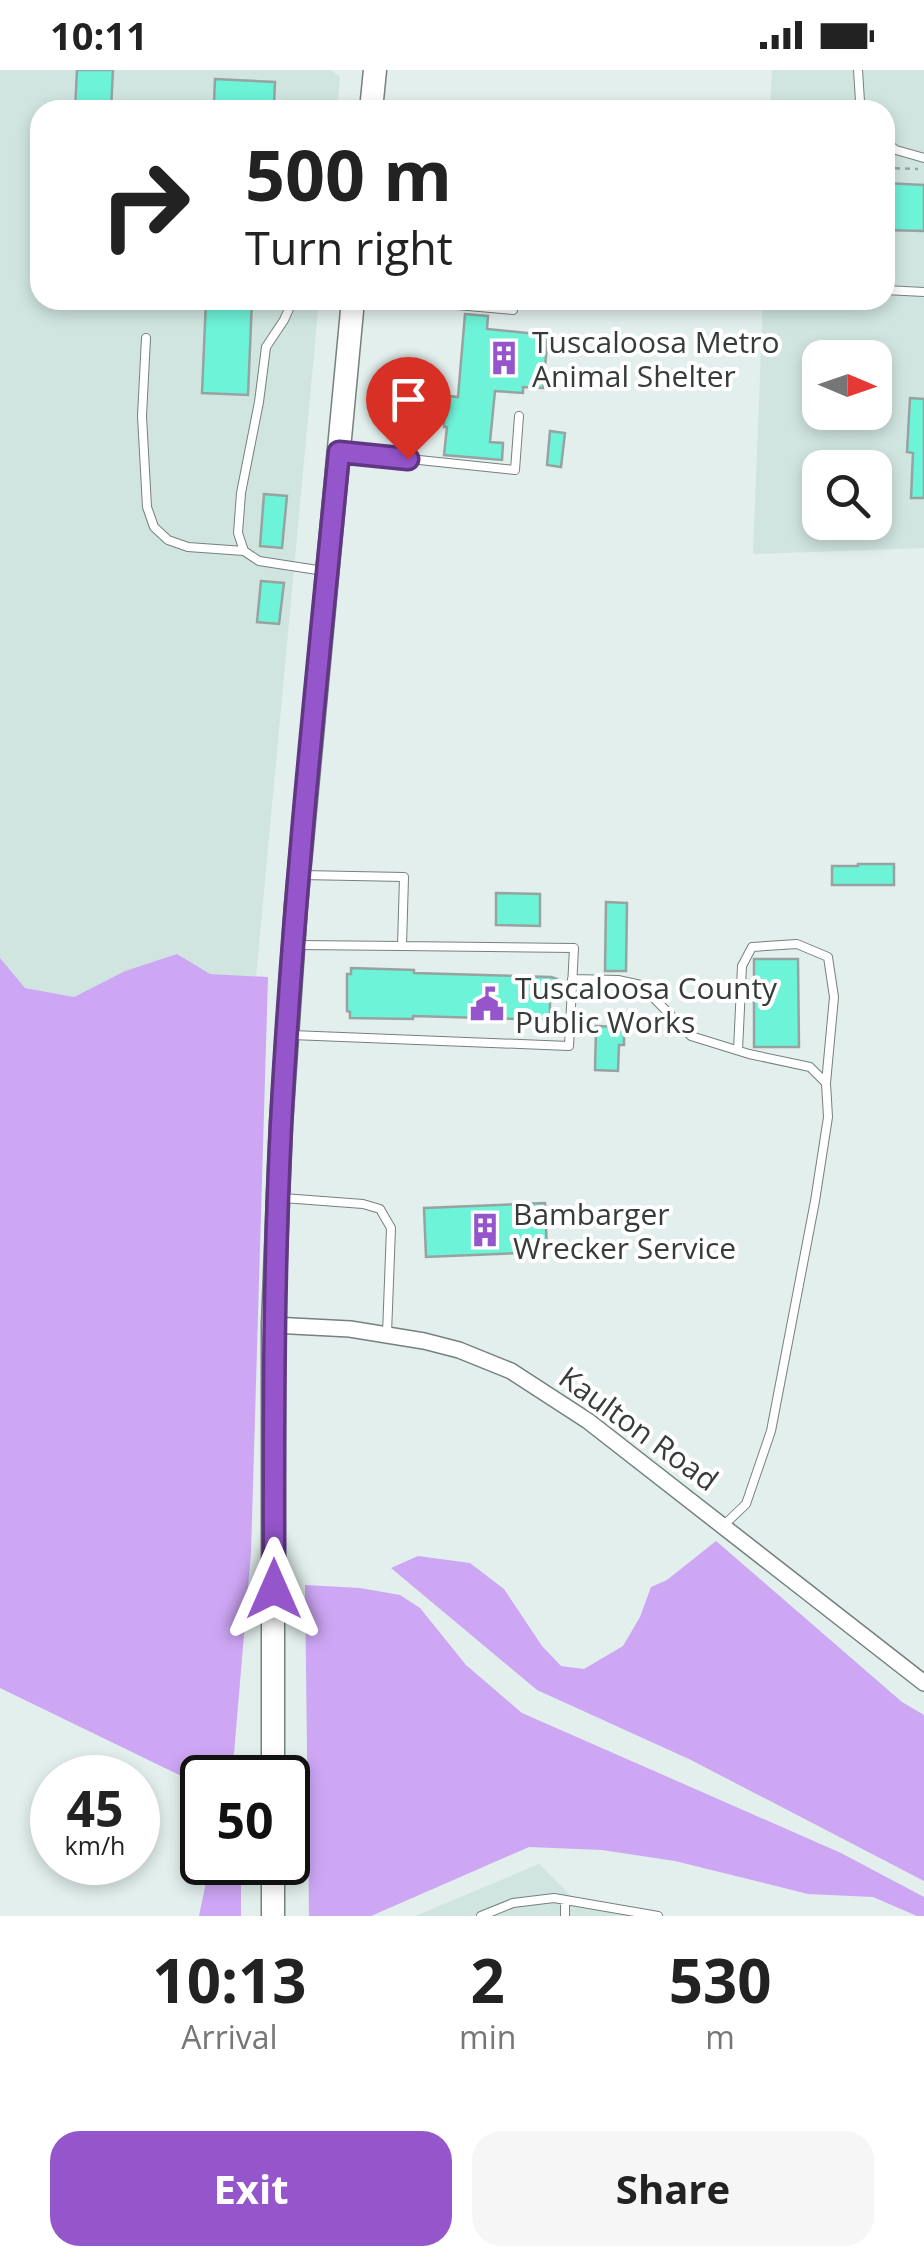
<!DOCTYPE html>
<html lang="en">
<head>
<meta charset="utf-8">
<style>
  body { margin:0; font-family:"Open Sans",sans-serif; background:#f6f6f6; color:#222; height:100vh; display:flex; flex-direction:column; font-size:38px; white-space:nowrap }
  * { box-sizing:border-box; margin:0 }
  p { font-size:32px; color:#767676 }
  .icon { flex:none; width:55px; height:55px; fill:none; stroke:currentColor; stroke-width:2; stroke-linecap:round; stroke-linejoin:round }
  .map { position:relative; height:1846px; overflow:hidden }
  .side { display:flex; flex-direction:column; background:#fff; flex:1 }
  .side>* { flex:none }
  .hud { position:absolute; left:30px; top:30px; width:865px; height:210px; border-radius:30px; box-shadow:0 5px 15px #0003; background:#fff; color:#222; overflow:hidden }
  .needle { width:65px; rotate:92deg }
  .tools { position:absolute; left:802px; top:270px; display:grid; gap:20px }
  .tools a { display:grid; place-items:center; width:90px; height:90px; border-radius:20px; background:#fff; box-shadow:0 5px 15px #0003; font-size:50px }
  .speed { position:absolute; left:30px; top:1685px; display:flex; gap:20px; font-size:50px; font-weight:700; text-align:center }
  .speed>* { display:grid; place-content:center; width:130px; height:130px; border-radius:50%; background:#fff; box-shadow:0 5px 15px #0003; line-height:1 }
  .speed small { font-size:25px; font-weight:400 }
  .speed .limit { border:5px solid #111; border-radius:15px; background:#fff; color:#111 }
  .pin { position:absolute; display:grid; place-items:center; width:85px; height:85px; color:#fff; margin:-102px -42px; border-radius:50% 50% 50% 0; rotate:-45deg; box-shadow:0 0 10px #0007 }
  .pin .icon { rotate:45deg }
  .me { position:absolute; width:110px; margin:-55px; rotate:0deg; stroke-linejoin:round; filter:drop-shadow(0 0 8px #0008) }
  .turn { display:flex; align-items:center; gap:35px; height:210px; padding:0 50px; font-size:45px }
  .turn .icon { width:130px; height:130px; stroke-width:2.5 }
  .turn b { display:block; font-size:70px; line-height:85px }
  .eta { display:flex; justify-content:space-evenly; align-items:center; height:170px; text-align:center }
  .eta b { font-size:60px; font-weight:700; line-height:70px }
  .action { display:flex; gap:20px; margin-top:auto; padding:20px 50px }
  .action a { flex:1; height:115px; border-radius:30px; background:#9555cb; color:#fff; font-size:40px; font-weight:700; line-height:115px; text-align:center }
  .action a+a { background:#f6f6f6; color:#222 }
  .status { display:flex; justify-content:space-between; align-items:center; height:70px; padding:0 50px; background:#fff; direction:ltr }
  .status svg { height:28px; fill:currentColor }
  .map>svg:first-child { display:block }
</style>
</head>
<body>
<div class="status"><b>10:11</b><svg viewBox="0 0 49 12"><path d="M0 12V9h3v3zM5 12V6h3v6zM10 12V3h3v9zM15 12V0h3v12zM26 1h20v11H26zM47 4h2v5h-2z"/></svg></div>
<div class="map">
<svg width="924" height="1846" viewBox="0 0 924 1846">
  <rect width="100%" height="100%" fill="#e2efec"/>
  <path fill="#d0e5e0" fill-rule="evenodd" d="M0 0H331L340 7 337 40H40V230H319L256 907 209 904 177 884 125 901 74 927 25 918 0 888Z
    M772 0H924V478L753 484 763 230H885V40H770ZM820 288H875V342H820ZM820 398H875V452H820Z
    M539 1794 579 1834 637 1846H415Z"/>
  <path fill="#cda6f4" d="M177 884 210 904 268 907 251 1482 232 1707 202 1708V1716L0 1618V888L25 918 74 927 125 901Z
    M716 1471 902 1632 924 1645V1811L691 1690 537 1620 391 1498 418 1486 470 1493 504 1519 542 1576 561 1596 584 1599 623 1576 640 1547 651 1517 667 1510Z
    M305 1515 360 1518 400 1525 420 1538 466 1595 522 1643 841 1783 924 1827V1846H917L873 1827 808 1824 675 1791 602 1780 529 1777 371 1846H309Z
    M210 1793 241 1796V1846H199Z"/>
  <path fill="#6df3d8" stroke="#97a3a0" stroke-width="2.5" d="M77 0H113L111 40H75Z
    M215 9 275 12 274 35H258V40H218V32H214Z
    M885 113 924 115V161L885 160Z
    M206 230H252L248 325 202 323Z
    M465 244 488 246 487 259 548 265 543 318 523 317V323L495 321 490 372 503 373 502 390 444 385 447 357H444L445 340 448 341 449 326 458 327Z
    M910 328 924 329V428H911L913 383 907 382Z
    M550 361 565 363 561 397 547 395Z
    M264 424 287 426 282 478 260 476Z
    M261 511 284 513 279 554 257 552Z
    M858 794H894V815H832V796H858Z
    M496 823 540 824V856L496 855Z
    M606 832 627 833 626 901H605Z
    M754 889H798L799 977H754Z
    M351 898 414 900V903L551 907 557 909V921H550V950L413 946V949L350 948V942L347 941V904H351Z
    M596 956 620 957V961H624V975H619L618 1001 595 1000Z
    M545 1133 547 1182 426 1187 424 1138Z"/>
  <g fill="none" stroke-linecap="round" stroke-linejoin="round">
    <g stroke="#75817e" stroke-width="10">
      <path id="service" d="M858 0 860 31 863 40
        M885 72 896 80 924 88
        M885 220 924 222
        M293 230 284 250 266 277 259 332 241 423 238 463 244 481 259 491 324 501
        M400 230 513 240
        M146 268 142 346 147 437 154 457 168 470 188 477 244 481
        M343 382 515 400 519 346
        M298 875 402 876 404 807 302 805
        M572 909 618 910 641 915 691 966 749 984 810 997 826 1013
        M292 965 569 976 574 878 402 876
        M283 1128 363 1134 380 1139 391 1158 387 1264
        M724 1455 746 1434 771 1361 815 1131 828 1047 826 1013 834 927 828 887 797 874 752 877 742 896 738 980
        M481 1846 513 1833 554 1828 658 1846
        M565 1846V1830"/>
    </g>
    <g stroke="#75817e" stroke-width="18">
      <path id="minor" d="M273 1255 350 1259 424 1271 459 1280 511 1301 588 1351 924 1613"/>
    </g>
    <g stroke="#75817e" stroke-width="25">
      <path id="secondary" d="M371 40 375 0
        M273 1708V1255L281 1054 296 835 353 230
        M273 1846V1792"/>
    </g>
    <path stroke="#99a3a1" stroke-width="2.5" stroke-dasharray="5 5" stroke-linecap="butt" d="M885 98 918 99"/>
    <use href="#service" stroke="#fff" stroke-width="8"/>
    <use href="#minor" stroke="#fff" stroke-width="15"/>
    <use href="#secondary" stroke="#fff" stroke-width="22"/>
  </g>
  <g fill="none" stroke-linecap="round" stroke-linejoin="round">
    <g stroke="#613784" stroke-width="25">
      <path id="route" d="M274 1519C274 1364 273 1210 281 1055 293 830 317 606 339 382L408 389"/>
    </g>
    <use href="#route" stroke="#9555cb" stroke-width="18"/>
  </g>
  <defs>
    <g id="building-bare" transform="scale(2.7)"><path d="M-4-6H4V6H1V3H-1V6H-4ZM-2.5-4.3h1.7v1.8h-1.7ZM.8-4.3h1.7v1.8H.8ZM-2.5-1h1.7V.8h-1.7ZM.8-1h1.7V.8H.8Z" fill="#9555cb" stroke="#fff" stroke-width="2.5" paint-order="stroke"/></g>
    <g id="civic-bare" transform="scale(2.7)"><path d="M-.6-6.5H3V-4.5H.6V-3L4-1V1h2V6H-6V1h2V-1L-.6-3ZM-1.2 2.5V6h2.4V2.5Z" fill="#9555cb" stroke="#fff" stroke-width="2.5" paint-order="stroke"/></g>
  </defs>
  <g fill-rule="evenodd">
    <use href="#building-bare" x="504" y="288"/>
    <use href="#civic-bare" x="487" y="934"/>
    <use href="#building-bare" x="485" y="1160"/>
  </g>
  <g text-anchor="middle" dominant-baseline="central" stroke-width="8" stroke-linejoin="round" paint-order="stroke">
    <g font-size="30" fill="#373c3b" stroke="#fff" text-anchor="start">
      <text x="532" y="271">Tuscaloosa Metro<tspan x="532" dy="34">Animal Shelter</tspan></text>
      <text x="515" y="917">Tuscaloosa County<tspan x="515" dy="34">Public Works</tspan></text>
      <text x="513" y="1143">Bambarger<tspan x="513" dy="34">Wrecker Service</tspan></text>
    </g>
    <g font-size="30" fill="#373c3b" stroke="#fff">
      <text transform="translate(639 1358) rotate(36)">Kaulton Road</text>
    </g>
  </g>
</svg>
<div class="tools">
<a><svg class="needle" viewBox="-14 -14 28 28"><path d="M0-13l5 13h-10z" fill="#e53935"/><path d="M0 13l5-13h-10z" fill="#767676"/></svg></a>
<a><svg class="icon" aria-label="search" viewBox="0 0 24 24"><circle cx="10" cy="10" r="6"/><path d="M15 15l6 6"/></svg></a>
</div>
<div class="speed"><div>45<small>km/h</small></div><div class="limit">50</div></div>
<div class="pin" style="left:408px;top:389px;background:#d93025"><svg class="icon" aria-label="arrive" viewBox="0 0 24 24"><path d="M6 21V4h12l-3 4 3 4H6"/></svg></div>
<svg class="me" style="left:274px;top:1519px" viewBox="-20 -20 40 40"><path d="M0-17L14 15 0 8-14 15z" fill="#9555cb" stroke="#fff" stroke-width="4"/></svg>
<div class="hud">
<div class="turn"><svg class="icon" aria-label="right" viewBox="0 0 24 24"><path d="M7 20v-9h11M14 6l5 5-5 5"/></svg><div><b>500 m</b>Turn right</div></div>
</div>
</div>
<section class="side">
<div class="eta">
<div><b>10:13</b><p>Arrival</p></div>
<div><b>2</b><p>min</p></div>
<div><b>530</b><p>m</p></div>
</div>
<div class="action"><a>Exit</a><a>Share</a></div>
</section>
</body>
</html>
